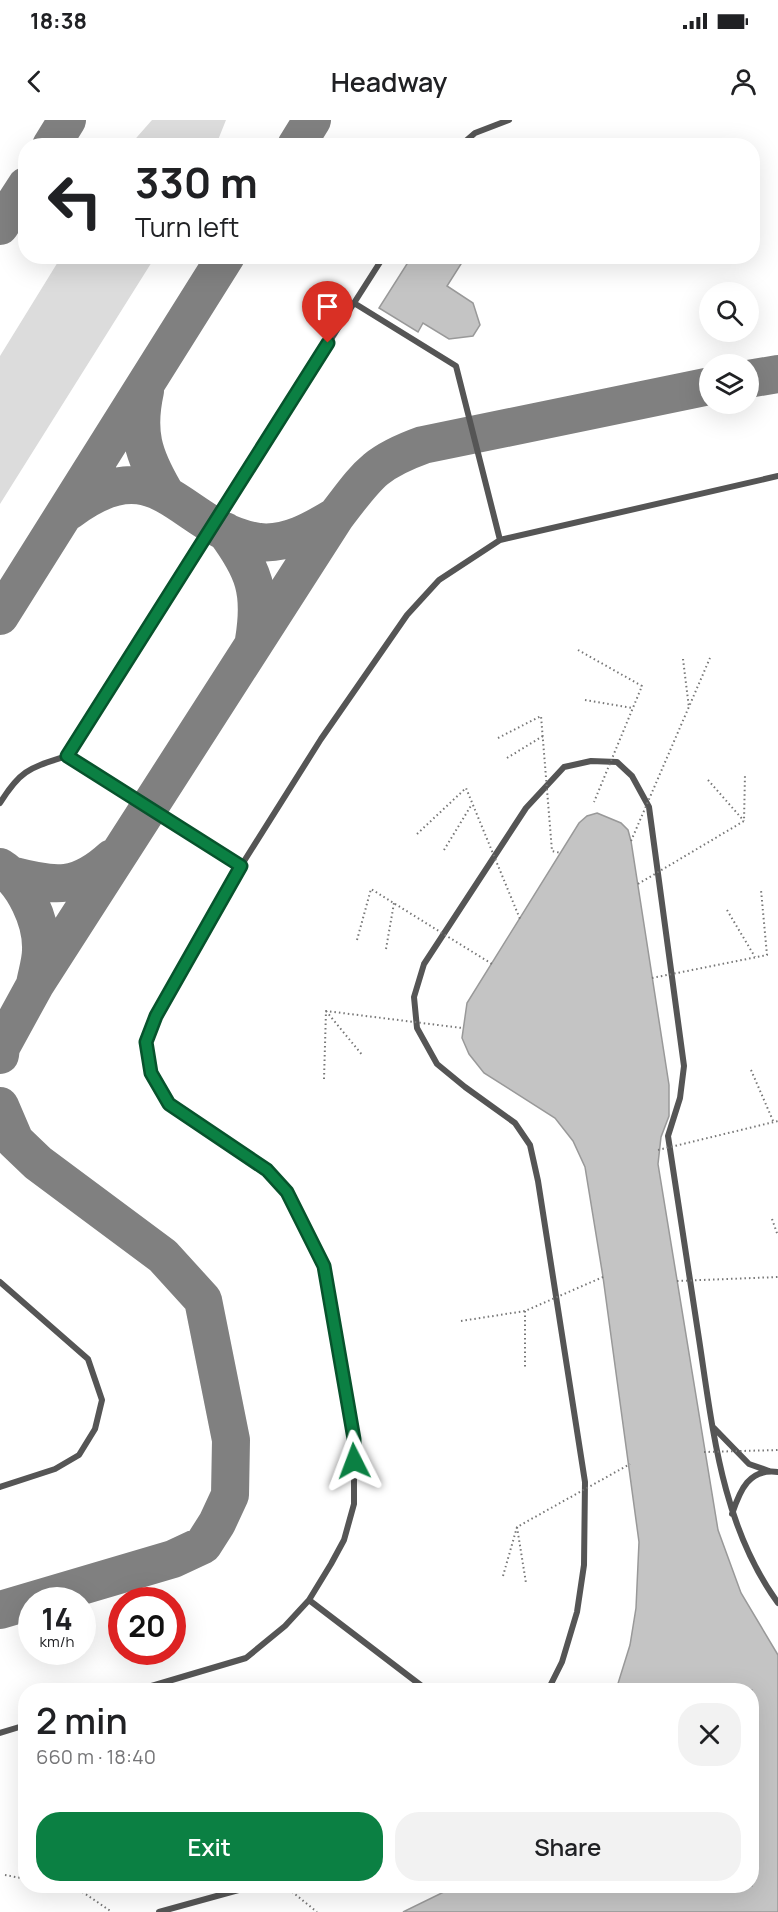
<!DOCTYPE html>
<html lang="en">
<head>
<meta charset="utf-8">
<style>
  body { margin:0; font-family:Manrope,sans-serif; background:#f2f2f2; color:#202124; height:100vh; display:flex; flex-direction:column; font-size:22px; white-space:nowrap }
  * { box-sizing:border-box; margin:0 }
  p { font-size:20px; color:#757577 }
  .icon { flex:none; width:33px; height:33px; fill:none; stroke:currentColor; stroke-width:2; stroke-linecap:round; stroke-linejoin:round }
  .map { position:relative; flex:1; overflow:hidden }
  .drawer { position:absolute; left:18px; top:1563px; width:741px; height:210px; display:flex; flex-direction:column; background:#fff; border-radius:24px; box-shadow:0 6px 24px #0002 }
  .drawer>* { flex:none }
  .hud { position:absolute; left:18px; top:18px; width:742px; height:126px; border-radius:24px; box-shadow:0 6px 24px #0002; background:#fff; color:#202124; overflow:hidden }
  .fabs { position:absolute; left:699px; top:162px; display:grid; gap:12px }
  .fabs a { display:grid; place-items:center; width:60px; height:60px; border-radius:50%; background:#fff; box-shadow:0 6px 24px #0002; font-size:30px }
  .speed { position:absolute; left:18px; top:1467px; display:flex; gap:12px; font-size:30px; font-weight:700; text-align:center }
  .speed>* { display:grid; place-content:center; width:78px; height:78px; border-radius:50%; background:#fff; box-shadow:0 6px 24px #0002; line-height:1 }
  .speed small { font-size:15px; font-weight:400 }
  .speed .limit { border:9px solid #d22; background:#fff; color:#111 }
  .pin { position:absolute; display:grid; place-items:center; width:51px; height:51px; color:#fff; margin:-62px -26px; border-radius:50% 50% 50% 0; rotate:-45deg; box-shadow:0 0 6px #0007 }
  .pin .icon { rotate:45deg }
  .me { position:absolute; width:66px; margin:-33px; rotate:357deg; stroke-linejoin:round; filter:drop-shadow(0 0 4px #0008) }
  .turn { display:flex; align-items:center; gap:21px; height:126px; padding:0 18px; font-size:27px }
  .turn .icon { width:78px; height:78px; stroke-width:2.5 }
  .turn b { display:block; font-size:42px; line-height:51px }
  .round { display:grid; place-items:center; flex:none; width:63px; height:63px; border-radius:24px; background:#f2f2f2 }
  .headline { display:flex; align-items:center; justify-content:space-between; height:102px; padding:0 18px }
  h1 { font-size:36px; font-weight:600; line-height:45px }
  .action { display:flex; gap:12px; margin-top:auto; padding:12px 18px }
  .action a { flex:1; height:69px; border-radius:24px; background:#0b8043; color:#fff; font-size:24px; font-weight:600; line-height:69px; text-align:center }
  .action a+a { background:#f2f2f2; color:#202124 }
  .status { display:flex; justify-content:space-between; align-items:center; height:42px; padding:0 30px; background:#fff; direction:ltr }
  .status svg { height:16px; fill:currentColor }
  header { display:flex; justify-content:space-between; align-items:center; height:78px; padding:0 18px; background:#fff; font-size:27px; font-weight:600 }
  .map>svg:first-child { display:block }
</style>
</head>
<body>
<div class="status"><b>18:38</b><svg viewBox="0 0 49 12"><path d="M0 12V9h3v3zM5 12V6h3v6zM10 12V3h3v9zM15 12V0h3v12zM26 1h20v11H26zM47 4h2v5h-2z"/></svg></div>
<header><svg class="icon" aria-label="back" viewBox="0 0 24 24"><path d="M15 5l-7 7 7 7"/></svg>Headway<svg class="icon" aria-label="person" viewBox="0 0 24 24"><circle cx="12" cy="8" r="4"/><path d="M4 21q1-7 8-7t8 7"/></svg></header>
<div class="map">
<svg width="778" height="1792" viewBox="0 0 778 1792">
  <rect width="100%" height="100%" fill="#fff"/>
  <path fill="#dcdcdc" d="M152 0H226L216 25H130Z
    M61 137H155L0 384V236Z"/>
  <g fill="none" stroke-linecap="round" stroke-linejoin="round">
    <path stroke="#808080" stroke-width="38" d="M51 26 67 0
      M296 26 312 0
      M0 106 26 66
      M748 259 778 254
      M145 271C136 312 143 335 164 371
      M69 391C161 322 180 411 259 422 287 425 313 410 336 396
      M225 411C254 450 262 472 254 520
      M0 496 226 136
      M0 747C24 762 42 801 41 830 41 841 37 853 35 864
      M14 756C56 767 78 769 112 738
      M0 935 1 927 35 865 336 396C367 356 373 343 423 325L710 266
      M0 986 15 1021 38 1043 163 1136 203 1180 231 1320 230 1375 217 1403 203 1425 173 1439 0 1490"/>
  </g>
  <path fill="#c4c4c4" stroke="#999" stroke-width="1.5" d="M412 136H449L461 144 447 166 473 183 480 205 473 216 449 219 423 203 418 212 379 188Z
    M597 693 621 703 628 710 631 721 669 965V996L661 1017 658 1044 718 1410 741 1473 778 1535V1792H403L456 1766H752V1570H616L630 1525 636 1488 639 1422 603 1157 585 1047 573 1021 555 998 484 953 469 934 462 918 467 883 579 703 587 696Z"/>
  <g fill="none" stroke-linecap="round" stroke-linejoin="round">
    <path stroke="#777" stroke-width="2" stroke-dasharray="1.5 3" stroke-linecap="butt" d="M683 539 689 588
      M585 580 633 588
      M507 638 543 616
      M708 660 744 701
      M444 730 472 684
      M727 790 755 837
      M386 829 394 783
      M326 891 363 936
      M751 950 774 1003
      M772 1099 778 1116
      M525 1191V1247
      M517 1407 526 1463
      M5 1755 26 1759
      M56 1766 81 1771 112 1792
      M285 1766 317 1792"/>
    <path stroke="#555" stroke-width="6" d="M460 26 475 13 509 0
      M500 420 778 356
      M0 683C21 649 30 648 67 636
      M241 746 67 636 354 183
      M0 1162 88 1239 102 1280 95 1309 79 1335 55 1349 0 1367
      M714 1308 749 1344 769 1351
      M732 1394C740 1370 749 1348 778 1352
      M309 1480 427 1570
      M138 1570 246 1538 285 1506 309 1480 331 1444 344 1420 354 1384V1319L324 1146 287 1072 267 1050 169 985 151 953 146 922 156 896 241 746 321 619 407 495 439 460 500 420 456 246 354 183 384 136
      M548 1570 562 1542 577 1492 584 1445 585 1362 538 1061 530 1025 515 1003 465 967 437 944 417 908 414 877 424 844 526 688 564 647 591 641 617 642 632 656 649 687 684 946 680 978 668 1016C678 1084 689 1151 699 1219 713 1311 722 1406 778 1483
      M0 1613 26 1605
      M159 1792 253 1766"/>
    <path stroke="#777" stroke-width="2" stroke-dasharray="1.5 3" stroke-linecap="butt" d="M578 530 642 566 594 682
      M498 618 541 596 552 731 561 733
      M417 714 466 668 520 799
      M631 721 710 538
      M638 764 744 701 745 654
      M357 820 371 769 492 844
      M652 858 767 835 761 770
      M324 959 326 891 462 908
      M658 1030 778 1001
      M677 1161 778 1157
      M461 1201 525 1191 603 1157
      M704 1332 778 1330
      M503 1456 517 1407 630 1344"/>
  </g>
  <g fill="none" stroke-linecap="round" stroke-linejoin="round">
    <g stroke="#07532c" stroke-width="15">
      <path id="route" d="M328 223 67 636 241 746 156 896 146 922 151 953 169 984 267 1050 287 1072 324 1146 354 1319V1341"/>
    </g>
    <use href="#route" stroke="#0b8043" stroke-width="10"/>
  </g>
</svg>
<div class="fabs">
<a><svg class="icon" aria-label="search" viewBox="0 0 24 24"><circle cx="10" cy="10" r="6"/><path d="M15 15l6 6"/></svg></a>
<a><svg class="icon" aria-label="layers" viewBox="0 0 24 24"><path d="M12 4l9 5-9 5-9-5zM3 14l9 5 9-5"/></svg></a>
</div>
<div class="speed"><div>14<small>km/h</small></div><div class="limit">20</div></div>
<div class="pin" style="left:328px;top:223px;background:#d93025"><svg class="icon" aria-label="arrive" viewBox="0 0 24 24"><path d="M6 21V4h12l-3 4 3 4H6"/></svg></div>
<svg class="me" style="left:354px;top:1341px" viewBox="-20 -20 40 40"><path d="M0-17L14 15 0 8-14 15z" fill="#0b8043" stroke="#fff" stroke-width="4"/></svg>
<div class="hud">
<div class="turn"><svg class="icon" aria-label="left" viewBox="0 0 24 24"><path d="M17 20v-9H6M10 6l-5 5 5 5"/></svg><div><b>330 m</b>Turn left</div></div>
</div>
<section class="drawer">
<div class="headline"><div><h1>2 min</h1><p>660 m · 18:40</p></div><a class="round"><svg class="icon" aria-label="close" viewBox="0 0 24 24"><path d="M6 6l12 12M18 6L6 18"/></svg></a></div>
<div class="action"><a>Exit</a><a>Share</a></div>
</section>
</div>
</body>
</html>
